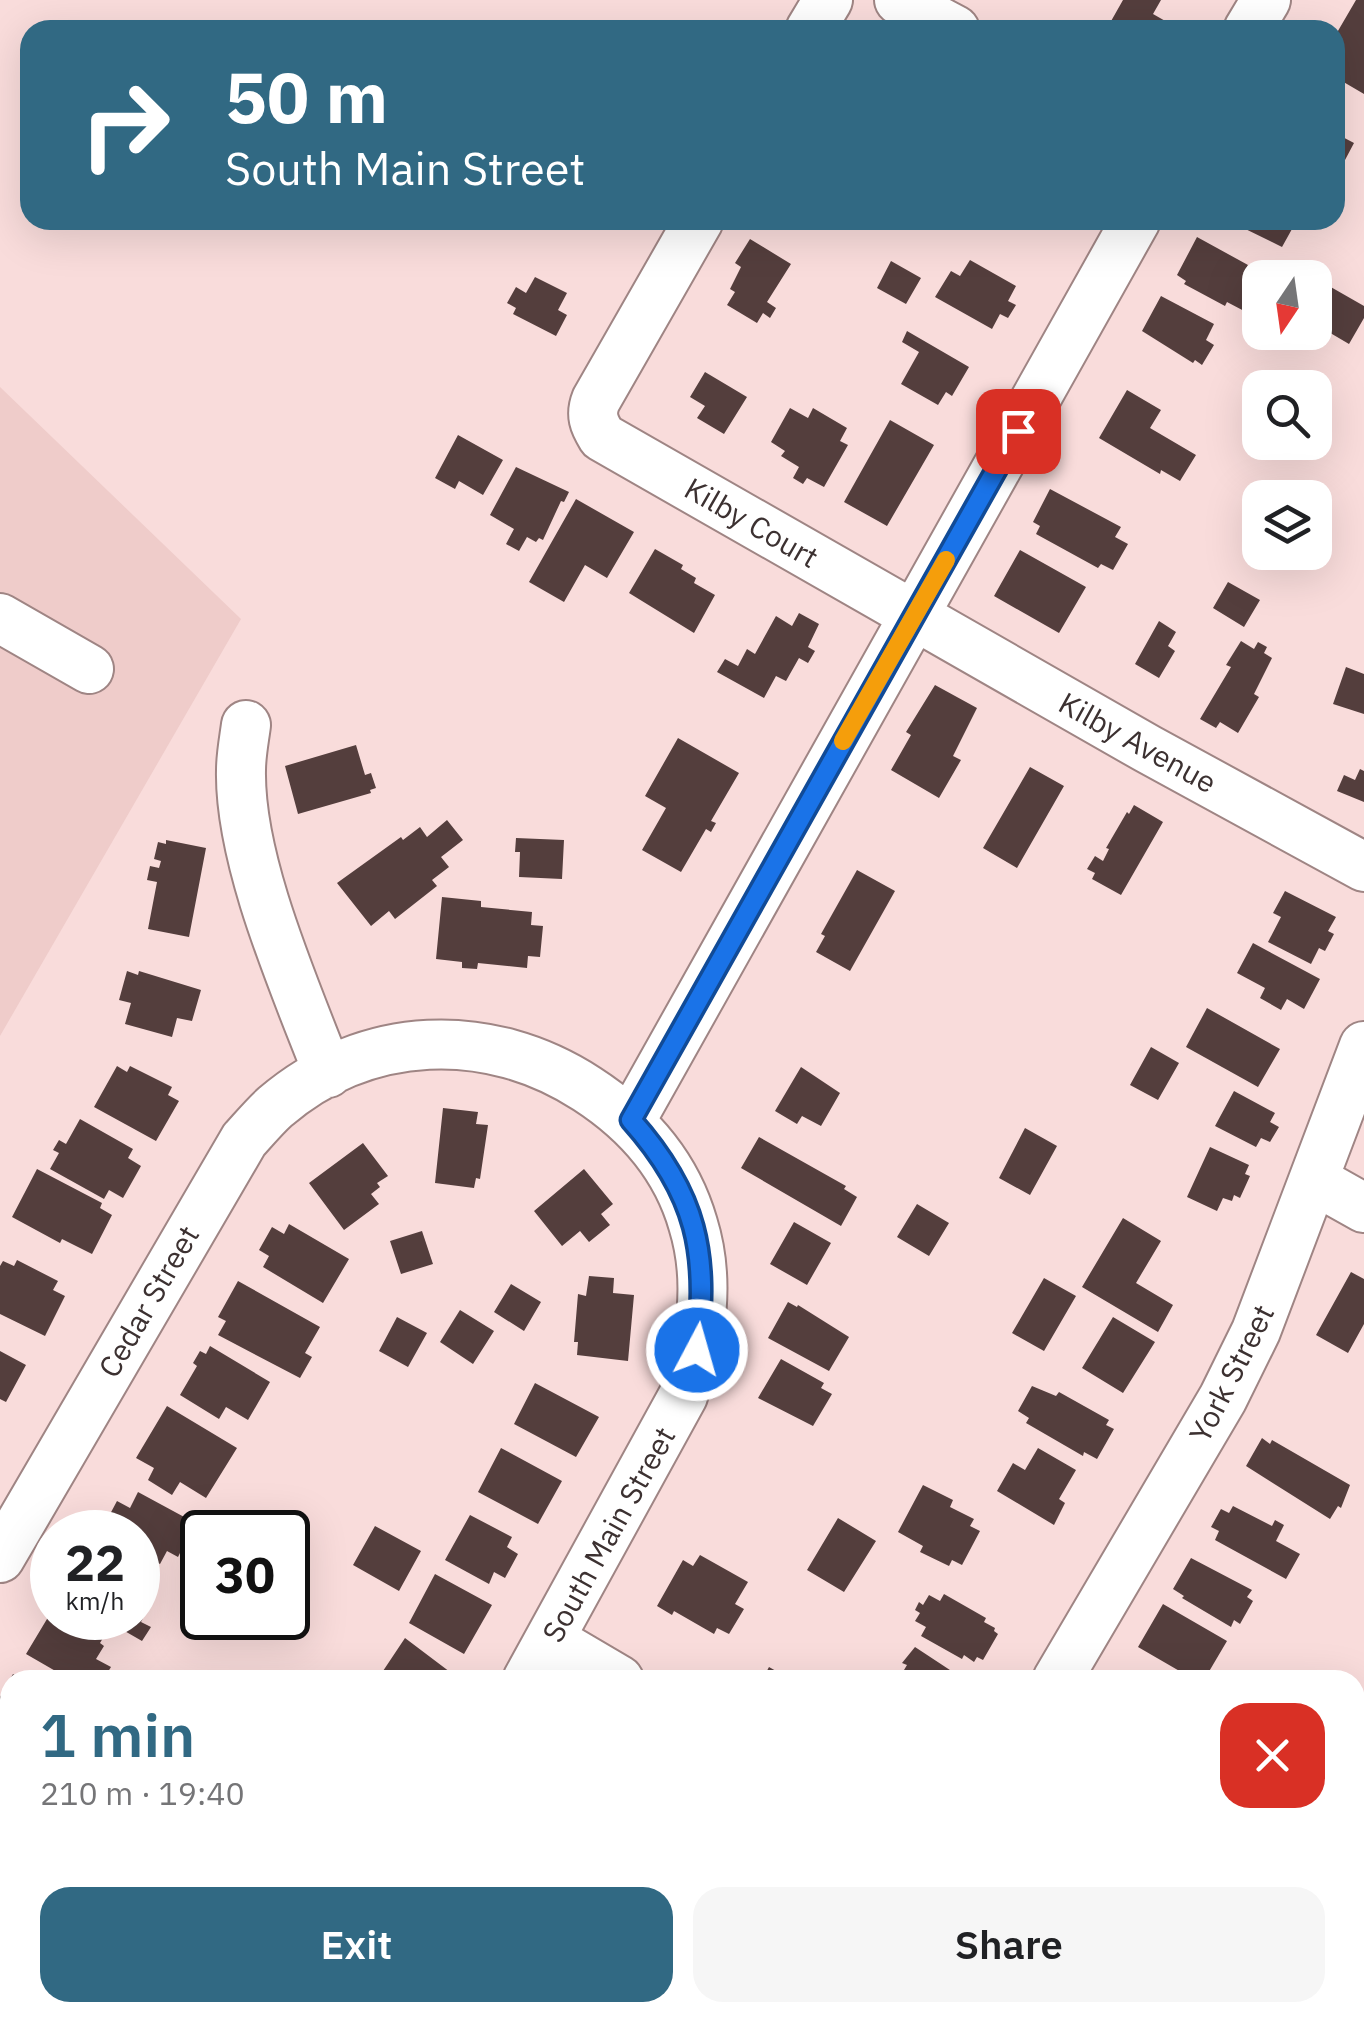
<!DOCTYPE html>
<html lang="en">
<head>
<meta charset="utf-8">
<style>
  body { margin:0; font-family:"IBM Plex Sans",sans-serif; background:#f6f6f6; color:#202124; height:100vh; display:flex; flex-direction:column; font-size:38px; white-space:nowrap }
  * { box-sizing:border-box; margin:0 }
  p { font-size:32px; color:#757577 }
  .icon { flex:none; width:55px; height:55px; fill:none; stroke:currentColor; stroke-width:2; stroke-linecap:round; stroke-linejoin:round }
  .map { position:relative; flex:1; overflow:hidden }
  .panel { position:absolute; left:0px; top:1670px; width:1365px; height:352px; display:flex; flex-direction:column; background:#fff; border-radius:30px 30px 0 0; box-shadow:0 10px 40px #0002 }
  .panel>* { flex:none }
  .hud { position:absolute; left:20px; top:20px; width:1325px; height:210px; border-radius:30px; box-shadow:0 10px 40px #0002; background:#316983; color:#fff; overflow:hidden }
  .needle { width:65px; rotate:193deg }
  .fabs { position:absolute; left:1242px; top:260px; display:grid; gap:20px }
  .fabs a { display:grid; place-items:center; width:90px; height:90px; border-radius:20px; background:#fff; box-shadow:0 10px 40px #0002; font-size:50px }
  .speed { position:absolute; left:30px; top:1510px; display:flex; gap:20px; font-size:50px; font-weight:700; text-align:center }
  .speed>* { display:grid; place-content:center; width:130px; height:130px; border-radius:50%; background:#fff; box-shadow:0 10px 40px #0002; line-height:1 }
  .speed small { font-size:25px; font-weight:400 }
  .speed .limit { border:5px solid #111; border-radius:15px; background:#fff; color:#111 }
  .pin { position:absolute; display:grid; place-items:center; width:85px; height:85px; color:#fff; margin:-42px; border-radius:20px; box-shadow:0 5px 15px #0006 }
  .me { position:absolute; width:110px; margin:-55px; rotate:6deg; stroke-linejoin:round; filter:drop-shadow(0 0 8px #0008) }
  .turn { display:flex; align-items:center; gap:35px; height:210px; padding:0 40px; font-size:45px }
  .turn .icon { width:130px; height:130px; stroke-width:2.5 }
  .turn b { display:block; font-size:70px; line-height:85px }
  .round { display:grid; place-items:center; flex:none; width:105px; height:105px; border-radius:30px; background:#f6f6f6 }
  .overview { display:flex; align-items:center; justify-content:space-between; height:170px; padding:0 40px }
  h1 { font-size:60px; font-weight:600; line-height:75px; color:#316983 }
  .cta { display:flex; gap:20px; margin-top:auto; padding:20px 40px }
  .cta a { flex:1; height:115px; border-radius:30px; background:#316983; color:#fff; font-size:40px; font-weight:600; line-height:115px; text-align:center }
  .cta a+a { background:#f6f6f6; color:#202124 }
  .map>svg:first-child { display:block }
</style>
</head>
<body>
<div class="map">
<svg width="1364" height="2021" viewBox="0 0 1364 2021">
  <rect width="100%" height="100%" fill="#f9dcdb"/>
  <path fill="#efccca" d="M0 387 241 619 0 1036Z"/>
  <path fill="#543e3d" d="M1123 0H1161L1153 14 1167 22 1162 30H1106Z
    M1356 0H1364V94L1335 77V36Z
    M669 20 687 30H648L652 23 664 29Z
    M1335 133 1354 143 1335 179Z
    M1227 220H1297L1282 247Z
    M1197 237 1248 265 1244 272 1260 281 1246 312 1227 302 1225 306 1184 284 1186 281 1177 275Z
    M750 239 791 264 767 302 776 308 770 318 763 313 757 323 727 305 735 292 730 289 741 267 735 263Z
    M970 260 1016 286 1008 301 1016 305 1008 318 1000 314 992 329 935 297 951 271 960 276Z
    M891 261 921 278 906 304 877 288Z
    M535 277 567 293 558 310 567 315 556 336 513 314 516 308 507 303 516 287 526 293Z
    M1329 286 1364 306V318L1349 344 1315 324V311Z
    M1161 296 1214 324 1206 340 1214 345 1202 365 1195 360 1193 363 1142 331Z
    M907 331 969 367 952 396 946 392 938 405 901 384 919 352 902 342Z
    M705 372 747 397 724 434 697 418 705 406 690 397Z
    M1127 390 1161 410 1150 428 1196 455 1180 481 1161 470 1160 474 1099 438Z
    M790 408 808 418 813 408 847 428 840 441 848 445 824 487 807 478 803 484 793 478 799 467 781 456 785 451 771 442Z
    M890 420 934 445 887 526 844 502Z
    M458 435 503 460 483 495 459 481 455 489 435 478Z
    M516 467 569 492 564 502 561 501 543 540 539 538 536 542 527 537 519 551 506 544 514 529 490 515Z
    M1050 489 1121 527 1115 537 1128 544 1113 570 1101 564 1098 568 1036 534 1040 526 1033 522Z
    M576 499 634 532 607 578 585 565 564 602 529 582Z
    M655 549 683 565 681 569 696 578 694 583 715 595 694 633 629 593Z
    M1020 550 1086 587 1059 633 994 596Z
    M1228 582 1260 600 1244 627 1213 608Z
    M799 613 819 624 808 647 815 651 808 663 799 658 786 681 776 676 764 698 717 672 725 659 738 666 747 649 755 654 776 616 792 626Z
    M1159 621 1176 632 1168 646 1175 651 1159 678 1135 664Z
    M1241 641 1254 649 1258 642 1267 647 1264 653 1272 658 1254 694 1259 697 1238 733 1220 722 1216 728 1200 719 1231 667 1226 665Z
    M1346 667 1364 674V714L1333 704Z
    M935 685 977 708 953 756 961 760 939 798 891 770 911 735 906 732Z
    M678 738 739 773 711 821 716 823 711 832 706 829 681 872 642 850 666 808 645 796Z
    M356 745 365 775 371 773 376 788 370 790 371 793 298 814 285 766Z
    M1030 767 1064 786 1017 868 983 848Z
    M1360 769 1364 771V802L1337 791 1344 775 1355 780Z
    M1134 805 1163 822 1121 895 1092 879 1095 873 1087 869 1095 856 1103 861 1109 849 1106 848 1127 812 1129 814Z
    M447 820 463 840 441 857 449 867 432 880 437 886 395 919 389 911 371 926 337 883 401 837 403 840 420 827 427 837Z
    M516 838 564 840 562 879 519 877 520 852H515Z
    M166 840 206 848 189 937 148 929 157 882 147 880 150 866 159 868 161 861 154 859 158 842 166 844Z
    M857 870 895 891 850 971 816 952 825 936 821 934Z
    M1285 891 1336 917 1328 931 1334 934 1325 951 1319 948 1311 964 1268 942 1281 917 1273 913Z
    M442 897 481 901V907L532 912 531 925 543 926 540 957 528 956 527 968 478 963 477 969 462 968V962L436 959Z
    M1253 943 1320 979 1304 1009 1287 999 1281 1010 1260 998 1265 988 1237 973Z
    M127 971 138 975 139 971 201 990 192 1021 177 1018 172 1037 125 1024 131 1003 119 1000Z
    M1207 1008 1280 1049 1258 1087 1186 1047Z
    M1151 1047 1179 1063 1158 1100 1130 1085Z
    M117 1066 127 1072 130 1066 172 1087 168 1095 179 1101 156 1141 94 1107Z
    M801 1067 840 1093 821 1126 802 1116 797 1124 775 1111Z
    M1234 1091 1275 1113 1270 1122 1279 1127 1270 1142 1261 1138 1256 1147 1215 1126Z
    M443 1108 478 1112 476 1124 488 1125 480 1179 476 1178 474 1188 435 1183Z
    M80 1119 133 1149 128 1158 141 1166 123 1198 109 1190 104 1199 50 1169 59 1153 53 1150 59 1140 66 1144Z
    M1025 1128 1057 1146 1030 1195 999 1178Z
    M759 1137 846 1186 844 1189 857 1197 841 1226 741 1168Z
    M363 1143 388 1176 377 1183 380 1187 371 1194 379 1204 344 1230 309 1183Z
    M1210 1147 1249 1165 1245 1174 1250 1176 1240 1198 1234 1195 1232 1201 1223 1198 1217 1211 1187 1197Z
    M37 1169 102 1203 100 1208 112 1215 92 1254 62 1239 60 1243 12 1217Z
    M584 1169 613 1204 601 1214 610 1225 589 1242 580 1231 562 1246 534 1211Z
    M917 1204 949 1223 929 1256 897 1237Z
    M1123 1218 1161 1241 1136 1283 1173 1305 1158 1332 1082 1287Z
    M794 1222 831 1243 807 1285 770 1264Z
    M289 1224 349 1259 323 1303 263 1267 269 1256 259 1250 272 1227 284 1234Z
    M422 1231 433 1264 401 1274 390 1241Z
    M17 1260 58 1281 53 1290 65 1296 45 1336 0 1314V1266L3 1261 14 1266Z
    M1351 1272 1364 1279V1324L1348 1353 1316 1335Z
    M589 1276 614 1278 613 1293 634 1295 628 1361 577 1355 578 1342H574L578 1294 586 1296Z
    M1044 1278 1076 1296 1044 1351 1012 1333Z
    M238 1281 320 1327 305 1353 312 1357 300 1378 218 1335 226 1321 218 1317Z
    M511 1284 541 1302 524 1331 494 1312Z
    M788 1302 797 1307 798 1305 849 1337 829 1371 768 1338Z
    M460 1310 494 1331 473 1364 440 1342Z
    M397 1317 427 1333 408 1367 379 1351Z
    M1113 1317 1155 1342 1123 1393 1082 1368Z
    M210 1346 270 1382 248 1420 226 1407 219 1419 180 1395 197 1366 193 1363 200 1351 206 1354Z
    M0 1351 26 1365 6 1402 0 1399Z
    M781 1359 824 1383 821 1388 832 1394 813 1426 758 1398Z
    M535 1383 599 1417 576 1457 514 1424Z
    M1032 1386 1056 1396 1059 1392 1109 1420 1106 1425 1114 1429 1097 1459 1084 1452 1083 1456 1026 1423 1029 1418 1018 1411Z
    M167 1406 237 1448 206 1498 180 1482 172 1495 148 1480 154 1468 136 1458Z
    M1262 1438 1270 1444 1272 1440 1350 1485 1341 1508 1338 1506 1330 1519 1246 1466Z
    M501 1448 562 1481 538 1524 478 1492Z
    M1038 1448 1076 1470 1059 1499 1065 1503 1054 1525 997 1491 1013 1463 1025 1470Z
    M923 1485 953 1500 950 1507 974 1519 970 1526 980 1531 962 1565 952 1560 949 1566 920 1552 923 1546 898 1532Z
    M138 1492 186 1518 180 1530 189 1535 178 1557 167 1551 160 1564 138 1552V1532H116L121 1523 109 1516 117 1501 130 1508Z
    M1233 1506 1272 1526 1275 1520 1284 1525 1276 1541 1300 1554 1286 1579 1215 1540 1219 1531 1211 1527 1221 1509 1229 1513Z
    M470 1515 512 1537 507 1547 518 1554 505 1578 494 1572 489 1584 445 1560Z
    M838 1518 876 1541 844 1592 807 1570Z
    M375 1526 421 1551 399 1591 353 1565Z
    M700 1555 748 1582 735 1604 744 1609 729 1634 717 1628 714 1634 674 1611 672 1615 657 1606 683 1560 693 1566Z
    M1191 1558 1252 1590 1247 1597 1253 1601 1240 1624 1234 1620 1231 1627 1182 1598 1184 1596 1173 1589Z
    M435 1574 492 1605 464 1654 409 1623Z
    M944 1594 986 1618 984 1622 995 1628 994 1631 998 1634 983 1660 977 1657 974 1662 964 1655 962 1659 921 1636 926 1627 915 1621 920 1613 915 1610 919 1602 923 1605 929 1595 940 1601Z
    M138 1604 147 1610 141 1622 151 1627 142 1641 102 1618H138Z
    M1163 1604 1227 1641 1204 1680H1195L1138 1647Z
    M50 1614 77 1631 80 1625 103 1638 100 1643 104 1646 96 1659 111 1667 103 1680H71L26 1654Z
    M405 1638 450 1672 445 1680H384L379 1677Z
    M915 1647 956 1674 953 1680H898L907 1665 902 1663Z
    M769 1667 792 1680H762Z
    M13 1674 23 1680H10V1732L0 1725V1697Z
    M0 1758 10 1764V1826L0 1820Z
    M160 2012H233L228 2021H175Z
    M399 2012H460L474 2021H397Z
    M722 2012H734L748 2021H718Z
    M942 2012H983L992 2018 990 2021H938Z"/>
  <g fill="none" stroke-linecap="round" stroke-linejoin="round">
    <g stroke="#9f8584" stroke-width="52">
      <path id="minor" d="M899 0 955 30
        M810 30 828 0
        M1248 30 1266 0
        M699 220 596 400C590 415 594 424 602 437L1148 749 1364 867
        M0 618 89 669
        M246 725C244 740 241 755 241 770 239 861 295 987 328 1073
        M631 1120 1136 220
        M1314 1180 1364 1208
        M0 1558 244 1140C254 1129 264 1117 275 1107 366 1029 489 1025 587 1089 638 1122 676 1165 693 1224 711 1282 701 1340 683 1396L527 1680
        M551 1640 619 1680
        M1057 1680 1223 1398 1256 1331 1364 1046
        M1188 2012 1203 2021
        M329 2021 334 2012
        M861 2021 865 2012"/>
    </g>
    <use href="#minor" stroke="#fff" stroke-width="48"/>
  </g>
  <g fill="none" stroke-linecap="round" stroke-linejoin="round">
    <g stroke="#114b97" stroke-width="25">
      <path id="route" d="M697 1350C709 1254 697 1194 631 1120L1018 431"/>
    </g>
    <use href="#route" stroke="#1a73e8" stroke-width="18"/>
    <path stroke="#f59e0b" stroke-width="18" d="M843 741 946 560"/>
  </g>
  <g text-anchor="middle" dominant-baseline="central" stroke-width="10" stroke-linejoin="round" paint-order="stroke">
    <g font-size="30" fill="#3c3131" stroke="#fff">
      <text transform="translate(752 522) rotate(30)">Kilby Court</text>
      <text transform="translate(1138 742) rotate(29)">Kilby Avenue</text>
      <text transform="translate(148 1301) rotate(-60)">Cedar Street</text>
      <text transform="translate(1231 1373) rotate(-63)">York Street</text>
      <text transform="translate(608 1534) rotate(-61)">South Main Street</text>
    </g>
  </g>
</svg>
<div class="fabs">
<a><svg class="needle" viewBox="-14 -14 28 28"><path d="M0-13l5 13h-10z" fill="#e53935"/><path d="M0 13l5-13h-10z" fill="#757577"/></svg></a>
<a><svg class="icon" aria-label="search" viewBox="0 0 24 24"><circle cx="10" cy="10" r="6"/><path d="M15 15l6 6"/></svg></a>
<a><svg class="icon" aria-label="layers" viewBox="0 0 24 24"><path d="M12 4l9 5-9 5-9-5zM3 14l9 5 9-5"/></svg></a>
</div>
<div class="speed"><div>22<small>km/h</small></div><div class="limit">30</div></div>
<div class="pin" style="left:1018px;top:431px;background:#d93025"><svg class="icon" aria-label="arrive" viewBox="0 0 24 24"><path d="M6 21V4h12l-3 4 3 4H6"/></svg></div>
<svg class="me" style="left:697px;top:1350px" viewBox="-20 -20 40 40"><circle r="17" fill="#1a73e8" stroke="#fff" stroke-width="3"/><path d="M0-11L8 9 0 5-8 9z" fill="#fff"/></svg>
<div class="hud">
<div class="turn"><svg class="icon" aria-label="right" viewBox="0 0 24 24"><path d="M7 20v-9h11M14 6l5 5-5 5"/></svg><div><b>50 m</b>South Main Street</div></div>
</div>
<section class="panel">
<div class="overview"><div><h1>1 min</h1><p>210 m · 19:40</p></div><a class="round" style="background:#d93025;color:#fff"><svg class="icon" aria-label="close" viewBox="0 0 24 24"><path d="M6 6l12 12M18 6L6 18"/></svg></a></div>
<div class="cta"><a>Exit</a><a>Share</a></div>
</section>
</div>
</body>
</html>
